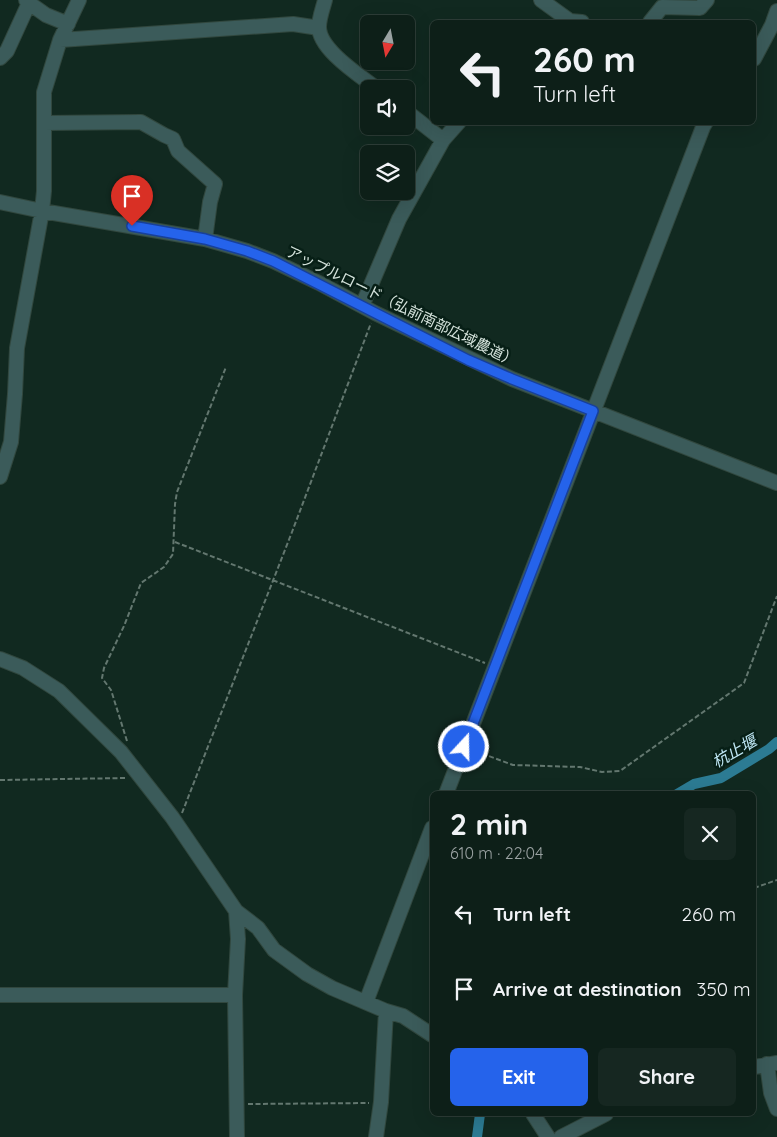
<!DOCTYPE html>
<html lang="en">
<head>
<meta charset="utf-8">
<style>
  body { margin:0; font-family:Quicksand,"Noto Sans JP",sans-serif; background:#162721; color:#f1f3f6; height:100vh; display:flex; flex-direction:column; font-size:19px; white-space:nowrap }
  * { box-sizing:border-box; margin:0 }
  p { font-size:16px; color:#9aa2a2 }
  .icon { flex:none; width:28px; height:28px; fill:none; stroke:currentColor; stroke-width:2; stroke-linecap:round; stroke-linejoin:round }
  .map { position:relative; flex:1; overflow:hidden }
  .details { position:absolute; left:430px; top:791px; width:326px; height:325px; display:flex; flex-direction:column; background:#0d1f18; border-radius:8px; box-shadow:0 5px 20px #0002,0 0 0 1px #2d3d37 }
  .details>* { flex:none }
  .hud { position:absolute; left:430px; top:20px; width:326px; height:105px; border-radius:8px; box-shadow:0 5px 20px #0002,0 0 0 1px #2d3d37; background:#0d1f18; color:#f1f3f6; overflow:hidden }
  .needle { width:32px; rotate:190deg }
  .buttons { position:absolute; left:360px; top:15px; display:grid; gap:10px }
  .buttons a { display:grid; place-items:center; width:55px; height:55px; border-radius:8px; background:#0d1f18; box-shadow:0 5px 20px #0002,0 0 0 1px #2d3d37; font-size:25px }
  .pin { position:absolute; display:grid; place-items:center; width:42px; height:42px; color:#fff; margin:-51px -21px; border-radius:50% 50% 50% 0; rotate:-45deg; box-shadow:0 0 5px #0007 }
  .pin .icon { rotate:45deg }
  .me { position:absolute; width:55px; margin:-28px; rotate:21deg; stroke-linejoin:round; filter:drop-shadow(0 0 4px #0008) }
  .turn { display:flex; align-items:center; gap:18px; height:105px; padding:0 20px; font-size:22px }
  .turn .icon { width:65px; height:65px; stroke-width:2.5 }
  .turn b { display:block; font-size:35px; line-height:42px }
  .round { display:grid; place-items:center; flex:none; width:52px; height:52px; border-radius:8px; background:#162721 }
  .summary { display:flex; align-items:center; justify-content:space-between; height:85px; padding:0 20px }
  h1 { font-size:30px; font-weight:800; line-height:38px }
  .action { display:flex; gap:10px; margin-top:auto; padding:10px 20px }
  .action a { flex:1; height:58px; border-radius:8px; background:#2563eb; color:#fff; font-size:20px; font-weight:800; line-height:58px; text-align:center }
  .action a+a { background:#162721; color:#f1f3f6 }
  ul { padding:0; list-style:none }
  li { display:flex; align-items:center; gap:15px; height:75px; padding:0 20px }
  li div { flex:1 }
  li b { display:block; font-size:19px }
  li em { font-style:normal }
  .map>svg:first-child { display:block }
</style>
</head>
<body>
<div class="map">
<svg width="777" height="1137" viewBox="0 0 777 1137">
  <rect width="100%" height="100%" fill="#112920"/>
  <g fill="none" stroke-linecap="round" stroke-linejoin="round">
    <path stroke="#2c7b93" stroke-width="10" d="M677 794 694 784 721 778 769 749 777 742
      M477 1137 480 1114"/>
    <g stroke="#31473e" stroke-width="16">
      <path id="minor" d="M325 0C323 8 319 18 319 27 319 50 361 76 377 89
        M541 0 570 21 582 22
        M29 3 46 15 68 24
        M650 22 662 7 700 8 707 0
        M60 40 293 24 319 28
        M0 58 7 51 29 3 26 0
        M754 59 772 25 777 11
        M406 111 443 140
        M44 123 141 122 164 135 173 139 178 151 215 184 210 202 205 239
        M0 202 42 211 205 239 247 251 273 261 319 283 375 313 512 379 777 483
        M362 306 399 219 443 140 459 122
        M0 477 11 442 15 394 17 348 42 211 44 191V92L60 40 79 0
        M0 659 23 668 59 691 121 752 172 817 236 911 258 928 274 950 307 974 332 988 386 1011 403 1016 432 1035
        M446 794 703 127 706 122
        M236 911 238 939 235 995 237 1137
        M0 995H235
        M366 1002 432 828
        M767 1064 771 1093 777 1109
        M754 1067 777 1063
        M533 1114 548 1137
        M376 1137 381 1102 386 1011
        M561 1137 606 1114"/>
    </g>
    <path stroke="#63776f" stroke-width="2" stroke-dasharray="5 2.5" stroke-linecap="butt" d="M175 542 485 663
      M127 741 111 690 102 678 104 668 124 626 141 583 164 567 173 554 175 504 177 492 226 367
      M475 751 513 765 580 767 602 772 620 771 744 683 777 596
      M0 780 127 778
      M182 813 292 532 371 323
      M754 888 777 880
      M248 1104 369 1103"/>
    <use href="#minor" stroke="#3b5b5a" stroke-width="14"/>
  </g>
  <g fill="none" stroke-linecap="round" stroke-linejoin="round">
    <g stroke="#184099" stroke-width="12">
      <path id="route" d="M132 226 205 239 247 251 273 261 468 360 512 379 593 411 464 747"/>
    </g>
    <use href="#route" stroke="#2563eb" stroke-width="9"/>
  </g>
  <g text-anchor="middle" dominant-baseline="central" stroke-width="5" stroke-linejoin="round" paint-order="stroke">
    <g font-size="15" fill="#d6e4dd" stroke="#071f16">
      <text transform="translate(402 306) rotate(26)">アップルロード（弘前南部広域農道）</text>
    </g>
    <g font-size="16" font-style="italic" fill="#c2eaf8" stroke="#071f16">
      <text transform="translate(734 751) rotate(-30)">杭止堰</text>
    </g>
  </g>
</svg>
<div class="buttons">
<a><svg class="needle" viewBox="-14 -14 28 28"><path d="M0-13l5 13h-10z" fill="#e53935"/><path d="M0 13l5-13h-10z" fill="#9aa2a2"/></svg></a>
<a><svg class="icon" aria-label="sound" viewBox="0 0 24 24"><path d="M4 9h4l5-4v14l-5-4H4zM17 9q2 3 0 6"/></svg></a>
<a><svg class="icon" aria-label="layers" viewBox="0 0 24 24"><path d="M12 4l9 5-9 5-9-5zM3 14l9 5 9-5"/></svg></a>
</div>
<div class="pin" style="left:132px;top:226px;background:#d93025"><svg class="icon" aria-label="arrive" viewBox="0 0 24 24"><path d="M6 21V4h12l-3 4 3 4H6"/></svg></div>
<svg class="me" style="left:464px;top:747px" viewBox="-20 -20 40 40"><circle r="17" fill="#2563eb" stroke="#fff" stroke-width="3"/><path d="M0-11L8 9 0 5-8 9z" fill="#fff"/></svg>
<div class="hud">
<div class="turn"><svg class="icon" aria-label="left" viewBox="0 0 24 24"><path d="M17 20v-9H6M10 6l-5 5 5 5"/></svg><div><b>260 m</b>Turn left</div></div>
</div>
<section class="details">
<div class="summary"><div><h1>2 min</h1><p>610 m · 22:04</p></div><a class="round"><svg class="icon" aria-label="close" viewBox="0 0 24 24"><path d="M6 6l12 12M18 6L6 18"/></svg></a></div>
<ul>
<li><svg class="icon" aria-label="left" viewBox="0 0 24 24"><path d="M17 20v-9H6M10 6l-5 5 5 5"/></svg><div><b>Turn left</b></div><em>260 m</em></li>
<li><svg class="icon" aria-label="arrive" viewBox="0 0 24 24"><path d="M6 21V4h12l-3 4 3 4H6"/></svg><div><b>Arrive at destination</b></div><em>350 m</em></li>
</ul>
<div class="action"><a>Exit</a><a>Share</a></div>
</section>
</div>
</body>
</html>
